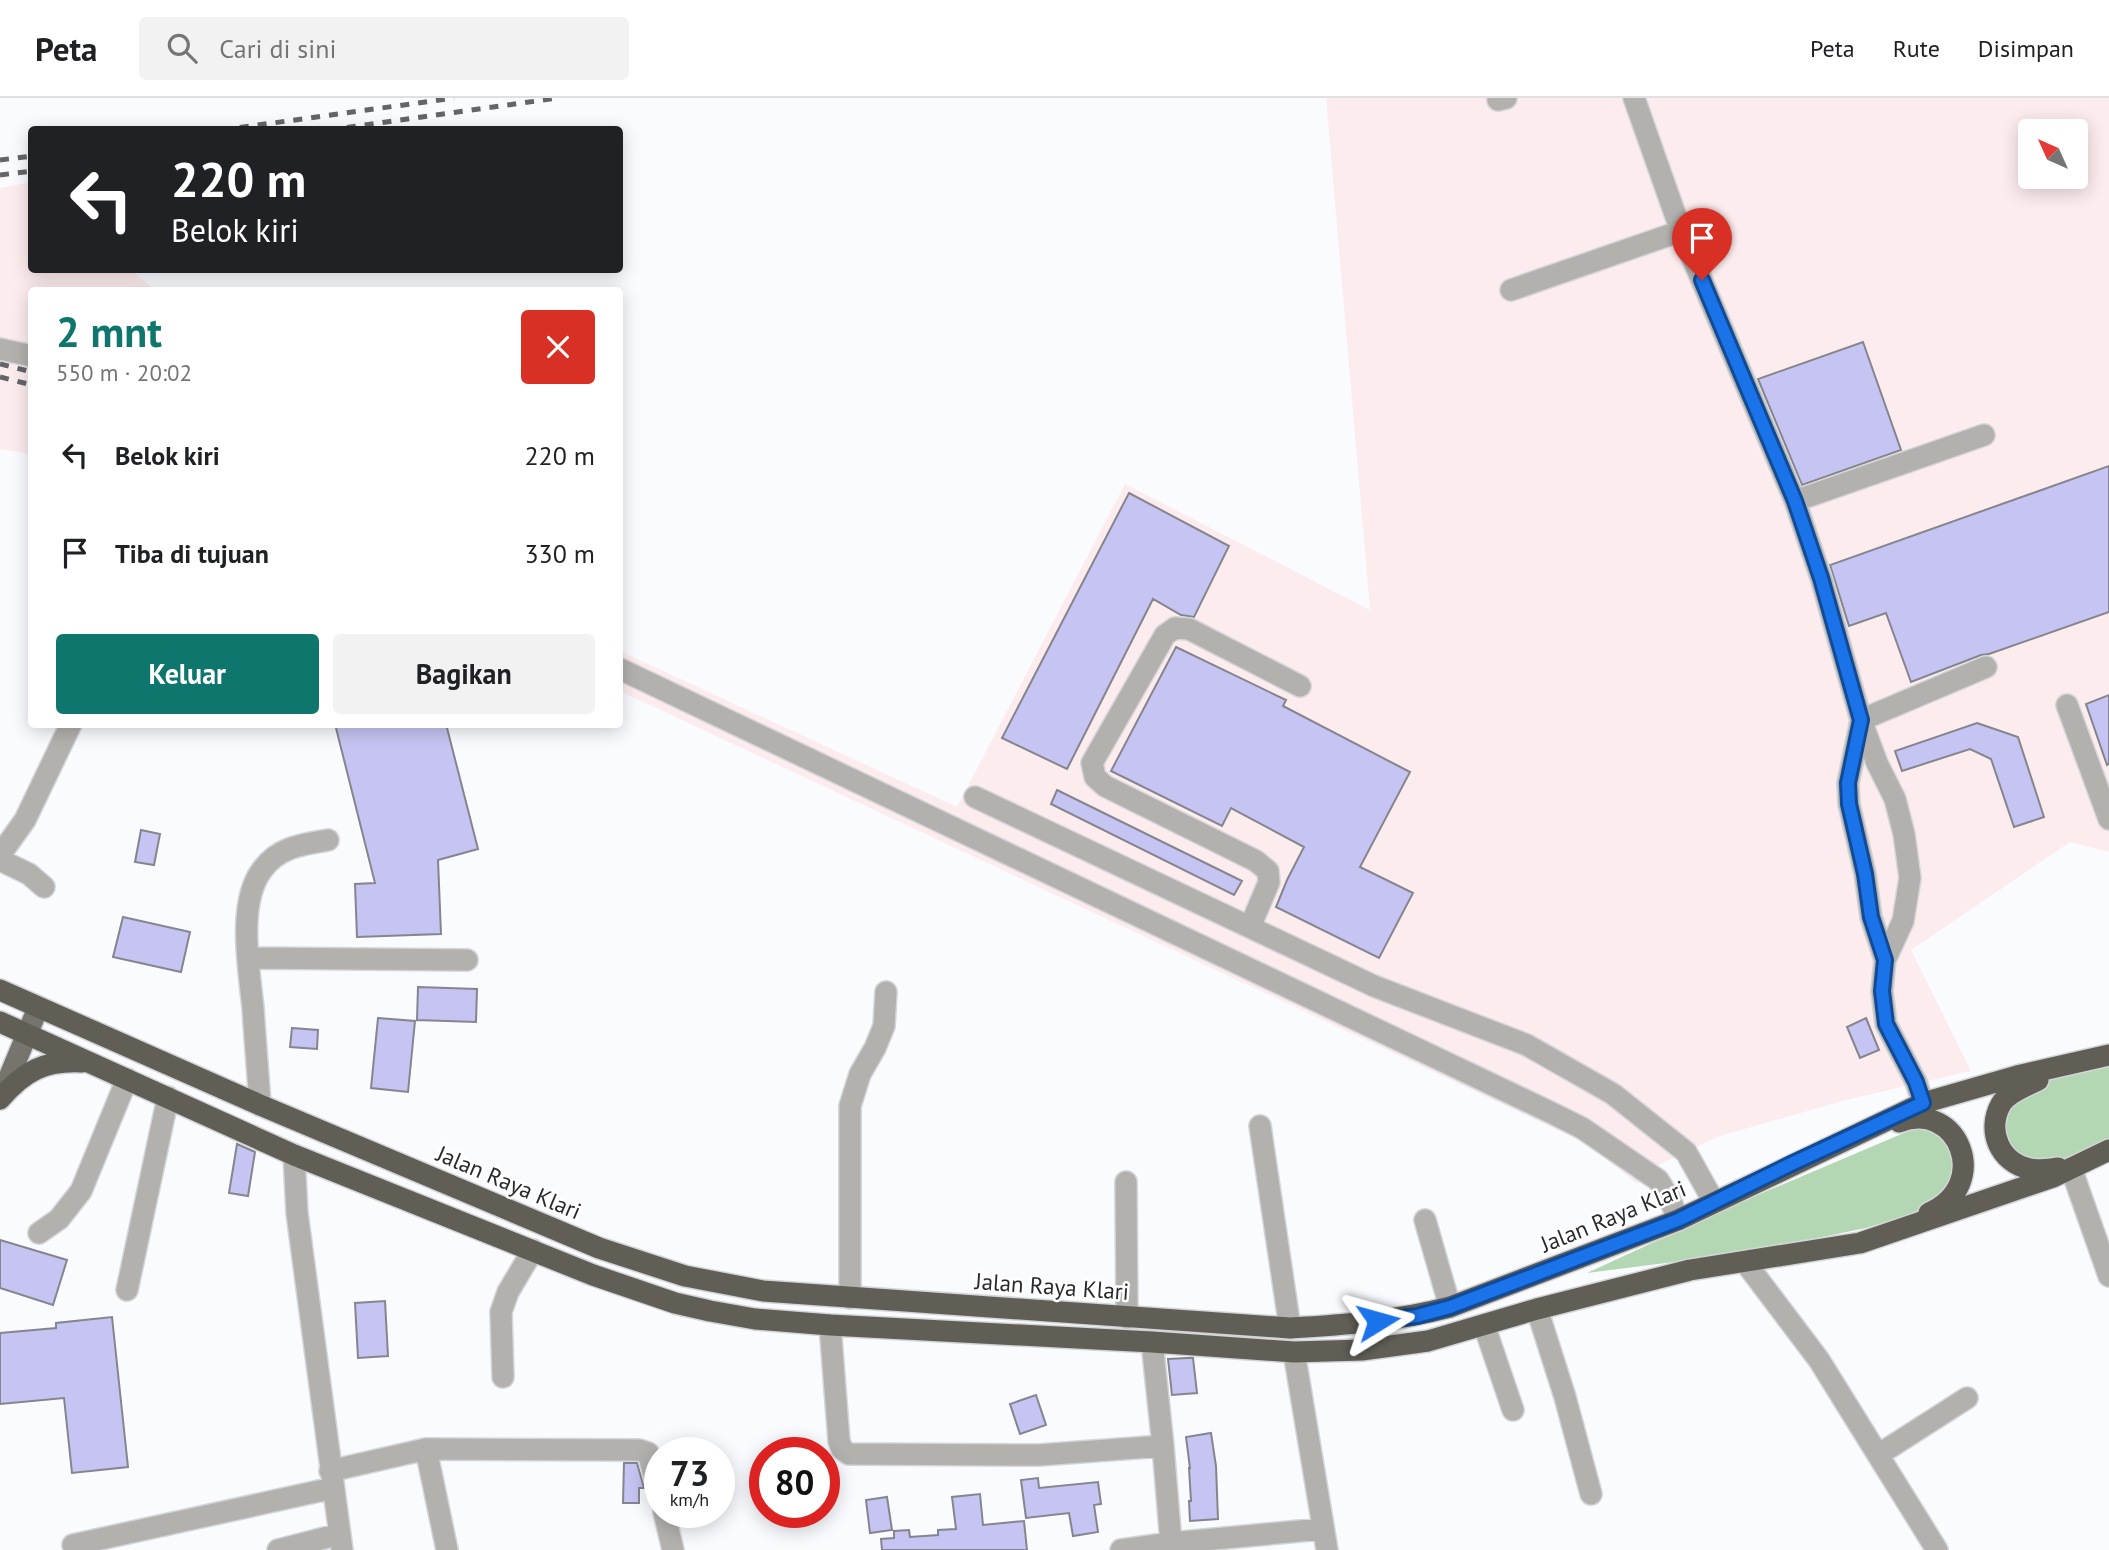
<!DOCTYPE html>
<html lang="id">
<head>
<meta charset="utf-8">
<style>
  body { margin:0; font-family:"PT Sans",sans-serif; background:#f2f2f2; color:#202124; height:100vh; display:flex; flex-direction:column; font-size:26px; white-space:nowrap }
  * { box-sizing:border-box; margin:0 }
  p { font-size:23px; color:#757577 }
  .icon { flex:none; width:38px; height:38px; fill:none; stroke:currentColor; stroke-width:2; stroke-linecap:round; stroke-linejoin:round }
  .map { position:relative; flex:1; overflow:hidden }
  .details { position:absolute; left:28px; top:189px; width:595px; height:441px; display:flex; flex-direction:column; background:#fff; border-radius:7px; box-shadow:0 4px 18px #0003 }
  .details>* { flex:none }
  .top-card { position:absolute; left:28px; top:28px; width:595px; height:147px; border-radius:7px; box-shadow:0 4px 18px #0003; background:#202124; color:#fff; overflow:hidden }
  .needle { width:46px; rotate:315deg }
  .buttons { position:absolute; left:2018px; top:21px; display:grid; gap:14px }
  .buttons a { display:grid; place-items:center; width:70px; height:70px; border-radius:7px; background:#fff; box-shadow:0 4px 18px #0003; font-size:35px }
  .speed { position:absolute; left:644px; top:1339px; display:flex; gap:14px; font-size:35px; font-weight:700; text-align:center }
  .speed>* { display:grid; place-content:center; width:91px; height:91px; border-radius:50%; background:#fff; box-shadow:0 4px 18px #0003; line-height:1 }
  .speed small { font-size:18px; font-weight:400 }
  .speed .limit { border:10px solid #d22; background:#fff; color:#111 }
  .pin { position:absolute; display:grid; place-items:center; width:60px; height:60px; color:#fff; margin:-72px -30px; border-radius:50% 50% 50% 0; rotate:-45deg; box-shadow:0 0 7px #0007 }
  .pin .icon { rotate:45deg }
  .me { position:absolute; width:77px; margin:-38px; rotate:82deg; stroke-linejoin:round; filter:drop-shadow(0 0 5px #0008) }
  .turn { display:flex; align-items:center; gap:24px; height:147px; padding:0 28px; font-size:32px }
  .turn .icon { width:91px; height:91px; stroke-width:2.5 }
  .turn b { display:block; font-size:49px; line-height:60px }
  .round { display:grid; place-items:center; flex:none; width:74px; height:74px; border-radius:7px; background:#f2f2f2 }
  .headline { display:flex; align-items:center; justify-content:space-between; height:119px; padding:0 28px }
  h1 { font-size:42px; font-weight:600; line-height:52px; color:#0f766e }
  .action { display:flex; gap:14px; margin-top:auto; padding:14px 28px }
  .action a { flex:1; height:80px; border-radius:7px; background:#0f766e; color:#fff; font-size:28px; font-weight:600; line-height:80px; text-align:center }
  .action a+a { background:#f2f2f2; color:#202124 }
  ul { padding:0; list-style:none }
  li { display:flex; align-items:center; gap:21px; height:98px; padding:0 28px }
  li div { flex:1 }
  li b { display:block; font-size:26px }
  li em { font-style:normal }
  header { display:flex; align-items:center; gap:42px; box-sizing:border-box; height:98px; padding:0 35px; background:#fff; border-bottom:2px solid #e0e0e0 }
  header strong { font-size:33px }
  nav { display:flex; gap:38px; margin-inline-start:auto; font-size:24px }
  .search { width:490px; height:63px; background:#f2f2f2; display:flex; align-items:center; gap:18px; box-sizing:border-box; padding:0 24px; border-radius:7px; color:#757577; font-size:26px }
  .map>svg:first-child { display:block }
</style>
</head>
<body>
<header>
<strong>Peta</strong>
<div class="search"><svg class="icon" aria-label="search" viewBox="0 0 24 24"><circle cx="10" cy="10" r="6"/><path d="M15 15l6 6"/></svg>Cari di sini</div>
<nav><a>Peta</a><a>Rute</a><a>Disimpan</a></nav>
</header>
<div class="map">
<svg width="2109" height="1452" viewBox="0 0 2109 1452">
  <rect width="100%" height="100%" fill="#f9fbff"/>
  <path fill="#fdeced" fill-rule="evenodd" d="M1326 0H2109V754L2070 744 1911 852 1971 973 1846 1002 1720 1038 1660 1066 1637 1086 1589 1047 1547 1027 620 593V553L957 709 1125 386 1370 512ZM2030 33H2076V79H2030Z
    M31 84 32 172H131L155 192H32L31 356 0 351V90Z"/>
  <path fill="#b3d7b2" d="M2109 966V1044L2068 1064 2041 1063 2024 1059 2004 1041C2003 1030 2002 1018 2009 1009 2032 981 2075 972 2109 966Z
    M1927 1028 1951 1043 1955 1079 1931 1110 1866 1130 1744 1155 1587 1175 1739 1105 1918 1029Z"/>
  <path fill="#c5c4f2" stroke="#85858e" stroke-width="2" d="M1863 244 1901 352 1802 387 1758 281Z
    M2109 368V514L1989 556 1981 557 1911 584 1886 515 1849 528 1830 467Z
    M1129 395 1229 448 1194 519 1181 517 1153 501 1067 671 1002 640Z
    M1176 549 1286 602 1283 608 1410 674 1360 769 1413 795 1379 860 1276 809 1287 782 1304 749 1231 710 1222 728 1111 673Z
    M2109 597V666L2107 667 2086 606Z
    M1977 625 2018 639 2044 719 2014 729 1991 661 1970 651 1902 673 1895 653Z
    M335 626H446L478 751 438 762 441 836 357 839 355 786 375 785Z
    M1057 692 1242 783 1234 797 1051 706Z
    M141 732 160 736 154 767 135 764Z
    M123 819 190 834 181 874 113 859Z
    M418 889 477 891 476 924 417 922Z
    M378 920 415 923 408 994 371 990Z
    M1866 920 1879 952 1860 960 1847 929Z
    M292 930 318 932 317 951 290 949Z
    M237 1046 255 1054 248 1098 229 1095Z
    M0 1142 67 1162 53 1207 0 1190Z
    M385 1203 388 1258 358 1260 355 1205Z
    M112 1219 128 1369 72 1375 64 1300 0 1306V1235L56 1230V1225Z
    M1187 1260H1193L1197 1295 1172 1297 1168 1261Z
    M1036 1297 1046 1327 1020 1336 1010 1306Z
    M1211 1335 1216 1368 1218 1421 1190 1423 1189 1403H1191L1189 1370H1190L1186 1339Z
    M624 1365H637L644 1390H639V1405H623Z
    M1038 1380 1039 1390 1098 1384 1101 1406 1094 1407 1098 1434 1073 1438 1069 1415 1026 1420 1021 1382Z
    M980 1396 983 1427 1024 1423 1027 1452H882L881 1441 894 1440V1433L909 1432 910 1439 938 1437V1432L956 1431 952 1399Z
    M887 1399 892 1432 870 1435 866 1402Z"/>
  <g fill="none" stroke-linecap="round" stroke-linejoin="round">
    <g stroke="#d3d5d9" stroke-width="24">
      <path id="minor" d="M1634 0 1681 133 1795 403 1821 480 1861 622 1877 665 1895 701 1904 736 1910 780 1903 823 1885 862 1882 893 1886 926 1916 984 1923 1005
        M1498 2 1506 0
        M1511 192 1681 133
        M0 251 32 258
        M1795 403 1984 337
        M620 571 1552 1015 1582 1030 1658 1082 1670 1101 1678 1122
        M2067 607 2109 721
        M975 699 1374 888 1527 947 1613 996 1686 1054 1714 1104
        M0 757 25 722 71 626
        M0 762 29 776 44 789
        M1250 829 1269 784 1268 773 1256 763 1105 688 1095 679 1092 665 1165 537 1175 530 1189 531 1300 588
        M249 860 467 862
        M1885 862 1871 819 1865 776 1849 706 1848 685 1861 622 1986 569
        M260 1007C258 975 255 942 253 910 249 871 237 805 262 772 278 749 303 746 328 742
        M1260 1028 1290 1230
        M294 1057 297 1115 342 1452
        M2071 1070 2109 1178
        M1126 1084 1127 1220
        M1425 1122 1450 1209
        M39 1135 59 1121 81 1093 127 981
        M1745 1164 1819 1262 1937 1452
        M127 1192 168 999
        M850 1200V1008L860 976 875 950 884 928 886 894
        M1537 1211 1565 1299 1591 1396
        M830 1227 839 1343 842 1351 849 1356 1039 1357 1163 1348
        M1484 1227 1513 1312
        M1152 1244 1163 1348 1171 1445
        M1294 1254 1327 1452
        M503 1279 501 1214 508 1194 533 1152
        M426 1351 447 1452
        M1878 1357 1967 1300
        M330 1373 426 1351 639 1352 648 1355 660 1397
        M664 1414 673 1452
        M73 1447 333 1390
        M278 1452 340 1436
        M1121 1452 1171 1445 1322 1431"/>
    </g>
    <g stroke="#d3d5d9" stroke-width="24">
      <path id="major" d="M0 1001 38 910"/>
    </g>
    <g stroke="#d3d5d9" stroke-width="24">
      <path id="highway" d="M0 892 260 1007 599 1150 685 1178 763 1193 1290 1230C1344 1227 1397 1223 1450 1209L1678 1122 1923 1005 2017 978 2109 957
        M0 924 294 1057 593 1177 675 1205 710 1213 755 1221 830 1227 1152 1244 1294 1254 1362 1252 1428 1243 1537 1211 1690 1172 1860 1145 2053 1079 2109 1052
        M2038 982C2027 988 2008 994 2001 1006 1986 1033 2000 1065 2030 1071 2038 1073 2049 1071 2058 1070
        M0 1001C24 973 45 962 82 964
        M1899 1024C1958 1001 1993 1087 1929 1115"/>
    </g>
    <use href="#minor" stroke="#b2b1ad" stroke-width="21"/>
    <use href="#major" stroke="#76746c" stroke-width="21"/>
    <use href="#highway" stroke="#615e56" stroke-width="21"/>
    <path stroke="#636569" stroke-width="5" stroke-dasharray="9 9" stroke-linecap="butt" d="M222 32 454 0
      M329 32 558 0
      M0 62 32 58
      M0 77 32 73
      M0 266 32 274
      M0 279 32 287"/>
  </g>
  <g fill="none" stroke-linecap="round" stroke-linejoin="round">
    <g stroke="#114b97" stroke-width="18">
      <path id="route" d="M1378 1223 1417 1218 1450 1209 1678 1122 1789 1067 1923 1005 1916 984 1886 926 1882 893 1885 862 1871 819 1865 776 1849 706 1848 685 1861 622 1821 480 1795 403 1702 182"/>
    </g>
    <use href="#route" stroke="#1a73e8" stroke-width="12"/>
  </g>
  <g text-anchor="middle" dominant-baseline="central" stroke-width="5" stroke-linejoin="round" paint-order="stroke">
    <g font-size="23" fill="#282a2d" stroke="#fff">
      <text transform="translate(509 1084) rotate(23)">Jalan Raya Klari</text>
      <text transform="translate(1613 1118) rotate(-22)">Jalan Raya Klari</text>
      <text transform="translate(1052 1188) rotate(4)">Jalan Raya Klari</text>
    </g>
  </g>
</svg>
<div class="buttons">
<a><svg class="needle" viewBox="-14 -14 28 28"><path d="M0-13l5 13h-10z" fill="#e53935"/><path d="M0 13l5-13h-10z" fill="#757577"/></svg></a>
</div>
<div class="speed"><div>73<small>km/h</small></div><div class="limit">80</div></div>
<div class="pin" style="left:1702px;top:182px;background:#d93025"><svg class="icon" aria-label="arrive" viewBox="0 0 24 24"><path d="M6 21V4h12l-3 4 3 4H6"/></svg></div>
<svg class="me" style="left:1378px;top:1223px" viewBox="-20 -20 40 40"><path d="M0-17L14 15 0 8-14 15z" fill="#1a73e8" stroke="#fff" stroke-width="4"/></svg>
<div class="top-card">
<div class="turn"><svg class="icon" aria-label="left" viewBox="0 0 24 24"><path d="M17 20v-9H6M10 6l-5 5 5 5"/></svg><div><b>220 m</b>Belok kiri</div></div>
</div>
<section class="details">
<div class="headline"><div><h1>2 mnt</h1><p>550 m · 20:02</p></div><a class="round" style="background:#d93025;color:#fff"><svg class="icon" aria-label="close" viewBox="0 0 24 24"><path d="M6 6l12 12M18 6L6 18"/></svg></a></div>
<ul>
<li><svg class="icon" aria-label="left" viewBox="0 0 24 24"><path d="M17 20v-9H6M10 6l-5 5 5 5"/></svg><div><b>Belok kiri</b></div><em>220 m</em></li>
<li><svg class="icon" aria-label="arrive" viewBox="0 0 24 24"><path d="M6 21V4h12l-3 4 3 4H6"/></svg><div><b>Tiba di tujuan</b></div><em>330 m</em></li>
</ul>
<div class="action"><a>Keluar</a><a>Bagikan</a></div>
</section>
</div>
</body>
</html>
